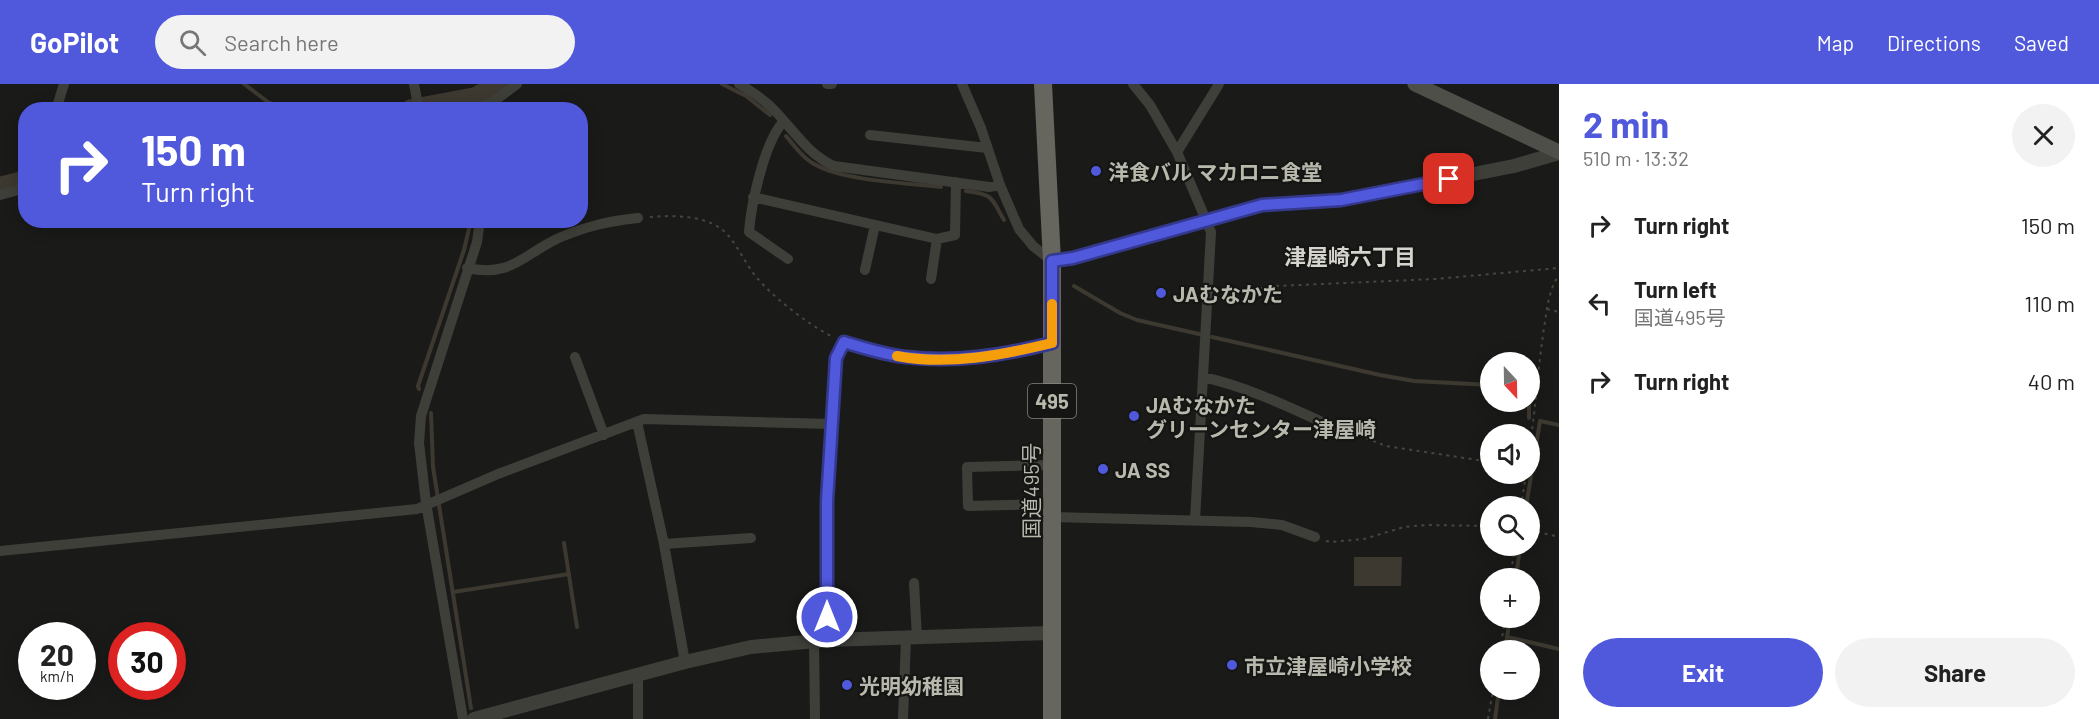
<!DOCTYPE html>
<html lang="en">
<head>
<meta charset="utf-8">
<style>
  body { margin:0; font-family:Barlow,"Noto Sans JP",sans-serif; background:#f2f2f2; color:#222; height:100vh; display:flex; flex-direction:column; font-size:22px; white-space:nowrap }
  * { box-sizing:border-box; margin:0 }
  p { font-size:20px; color:#767676 }
  .icon { flex:none; width:33px; height:33px; fill:none; stroke:currentColor; stroke-width:2; stroke-linecap:round; stroke-linejoin:round }
  .map { position:relative; flex:1; overflow:hidden }
  .side { display:flex; flex-direction:column; background:#fff; width:540px }
  .side>* { flex:none }
  .banner { position:absolute; left:18px; top:18px; width:570px; height:126px; border-radius:24px; box-shadow:0 3px 15px #0003; background:#5058db; color:#fff; overflow:hidden }
  .needle { width:39px; rotate:158deg }
  .fabs { position:absolute; left:1480px; top:268px; display:grid; gap:12px }
  .fabs a { display:grid; place-items:center; width:60px; height:60px; border-radius:50%; background:#fff; box-shadow:0 3px 15px #0003; font-size:30px }
  .speed { position:absolute; left:18px; top:538px; display:flex; gap:12px; font-size:30px; font-weight:700; text-align:center }
  .speed>* { display:grid; place-content:center; width:78px; height:78px; border-radius:50%; background:#fff; box-shadow:0 3px 15px #0003; line-height:1 }
  .speed small { font-size:15px; font-weight:400 }
  .speed .limit { border:9px solid #d22; background:#fff; color:#111 }
  .pin { position:absolute; display:grid; place-items:center; width:51px; height:51px; color:#fff; margin:-26px; border-radius:12px; box-shadow:0 3px 9px #0006 }
  .me { position:absolute; width:66px; margin:-33px; rotate:0deg; stroke-linejoin:round; filter:drop-shadow(0 0 4px #0008) }
  .turn { display:flex; align-items:center; gap:21px; height:126px; padding:0 24px; font-size:27px }
  .turn .icon { width:78px; height:78px; stroke-width:2.5 }
  .turn b { display:block; font-size:42px; line-height:51px }
  .round { display:grid; place-items:center; flex:none; width:63px; height:63px; border-radius:32px; background:#f2f2f2 }
  .overview { display:flex; align-items:center; justify-content:space-between; height:102px; padding:0 24px }
  h1 { font-size:36px; font-weight:700; line-height:45px; color:#5058db }
  .primary-button { display:flex; gap:12px; margin-top:auto; padding:12px 24px }
  .primary-button a { flex:1; height:69px; border-radius:36px; background:#5058db; color:#fff; font-size:24px; font-weight:700; line-height:69px; text-align:center }
  .primary-button a+a { background:#f2f2f2; color:#222 }
  ul { padding:0; list-style:none }
  li { display:flex; align-items:center; gap:18px; height:78px; padding:0 24px }
  li div { flex:1 }
  li b { display:block; font-size:22px }
  li em { font-style:normal }
  header { display:flex; align-items:center; gap:36px; box-sizing:border-box; height:84px; padding:0 30px; background:#5058db; color:#fff }
  header strong { font-size:28px }
  nav { display:flex; gap:33px; margin-inline-start:auto; font-size:21px }
  .search { width:420px; height:54px; background:#f2f2f2; display:flex; align-items:center; gap:15px; box-sizing:border-box; padding:0 21px; border-radius:33px; color:#767676; font-size:22px }
  main { display:flex; flex:1; min-height:0 }
  .map>svg:first-child { display:block }
</style>
</head>
<body>
<header>
<strong>GoPilot</strong>
<div class="search"><svg class="icon" aria-label="search" viewBox="0 0 24 24"><circle cx="10" cy="10" r="6"/><path d="M15 15l6 6"/></svg>Search here</div>
<nav><a>Map</a><a>Directions</a><a>Saved</a></nav>
</header>
<main>
<div class="map">
<svg width="1559" height="635" viewBox="0 0 1559 635">
  <rect width="100%" height="100%" fill="#1a1b19"/>
  <path fill="#3d3930" d="M1354 473H1402L1401 502H1354Z"/>
  <g fill="none" stroke-linecap="round" stroke-linejoin="round">
    <path stroke="#3d3930" stroke-width="4" d="M244 0 268 18 286 26
      M722 0 746 12 770 31
      M786 52C795 63 804 75 816 81 845 97 907 99 941 103
      M966 107C994 111 990 112 1004 136
      M1074 202 1120 229 1137 236 1199 250
      M1212 253 1380 291 1414 297 1491 301
      M419 305 418 302 464 166 471 136
      M431 329 433 383 471 624
      M1529 334V318
      M1526 423 1540 337 1559 341
      M564 459 577 543
      M1516 495 1520 462
      M453 508 569 490
      M1507 553 1559 565
      M1505 567 1510 534
      M1495 635 1499 606"/>
    <path stroke="#3d3930" stroke-width="22" d="M412 26 476 14 501 0
      M0 104 26 97"/>
    <path stroke="#464640" stroke-width="2" stroke-dasharray="3 4.5" stroke-linecap="butt" d="M650 133C673 131 707 131 725 148 738 161 745 180 757 194 775 215 809 241 833 253
      M1218 215 1232 208 1276 202 1435 195 1559 184
      M1547 225 1559 228
      M1345 346 1386 362 1491 378
      M1530 360C1536 322 1538 283 1544 244 1547 226 1548 207 1559 191
      M1521 423 1526 390
      M1530 446 1559 453
      M1326 457 1331 458 1364 455 1404 443 1426 441 1491 442
      M1510 495 1515 462
      M1500 567 1505 534
      M1488 635 1493 606"/>
    <path stroke="#3f3f3a" stroke-width="10" d="M414 0 419 26
      M739 0C751 7 766 17 776 28 795 48 808 70 834 82L989 103 1000 101
      M827 0H832
      M962 0 981 44 1000 101 1019 145 1033 162 1052 177
      M1133 0 1150 21 1177 68 1211 148 1195 436
      M56 26 64 0
      M473 26 493 18 517 0
      M784 37C765 56 751 120 749 148L788 175
      M870 51 987 64
      M1177 68 1219 0
      M0 111 26 104
      M753 113 937 155 955 151 956 98
      M467 184C513 194 524 169 561 153 588 142 609 137 638 134
      M865 186 875 141
      M931 195 937 155
      M575 273 604 351
      M1203 293C1248 303 1291 324 1333 343
      M637 338 664 460 685 578
      M1052 381 967 383 968 422 1052 420
      M1052 433 1251 438 1282 441 1315 453
      M664 460 751 454
      M0 467 417 425 498 390 644 335 832 340
      M914 499 917 554
      M827 556V417L836 275 844 258C921 281 974 278 1052 259
      M814 557 815 635
      M463 635 426 419 419 359 421 332 477 158 480 136
      M638 635V591
      M903 635 906 554"/>
    <path stroke="#3f3f3a" stroke-width="14" d="M1052 177 1073 174 1262 121 1341 116 1514 82 1559 69
      M474 635 685 578 751 563 827 556 1052 549"/>
    <path stroke="#4f4f49" stroke-width="15" d="M1415 0 1559 68"/>
    <path stroke="#66665f" stroke-width="18" d="M1043 0 1052 177V635"/>
  </g>
  <g fill="none" stroke-linecap="round" stroke-linejoin="round">
    <g stroke="#34398e" stroke-width="15">
      <path id="route" d="M827 533V417L836 274 844 258C864 264 885 271 906 273 956 279 1004 271 1052 259V177L1073 174 1262 121 1341 116 1449 95"/>
    </g>
    <use href="#route" stroke="#5058db" stroke-width="10"/>
    <path stroke="#f59e0b" stroke-width="10" d="M897 272C948 282 1002 271 1052 259V220"/>
  </g>
  <g fill="#5058db" stroke="#151614" stroke-width="2">
    <circle cx="1096" cy="87" r="6"/>
    <circle cx="1161" cy="209" r="6"/>
    <circle cx="1134" cy="332" r="6"/>
    <circle cx="1103" cy="385" r="6"/>
    <circle cx="1232" cy="581" r="6"/>
    <circle cx="847" cy="601" r="6"/>
  </g>
  <g text-anchor="middle" dominant-baseline="central" stroke-width="4.5" stroke-linejoin="round" paint-order="stroke">
    <rect fill="#151614" stroke="#87877f" stroke-width="1.5" x="1028" y="300" width="48" height="34" rx="4.5"/>
    <g font-size="20" font-weight="bold" fill="#b8b8ad">
      <text x="1052" y="317">495</text>
    </g>
    <g font-size="21" font-weight="bold" fill="#b8b8ad" stroke="#151614" text-anchor="start">
      <text x="1108" y="87">洋食バル マカロニ食堂</text>
      <text x="1173" y="209">JAむなかた</text>
      <text x="1146" y="320">JAむなかた<tspan x="1146" dy="24">グリーンセンター津屋崎</tspan></text>
      <text x="1115" y="385">JA SS</text>
      <text x="1244" y="581">市立津屋崎小学校</text>
      <text x="859" y="601">光明幼稚園</text>
    </g>
    <g font-size="21" fill="#b8b8ad" stroke="#151614">
      <text transform="translate(1030 407) rotate(-90)">国道495号</text>
    </g>
    <g font-size="22" font-weight="bold" fill="#d5d5cd" stroke="#151614">
      <text x="1350" y="172">津屋崎六丁目</text>
    </g>
  </g>
</svg>
<div class="fabs">
<a><svg class="needle" viewBox="-14 -14 28 28"><path d="M0-13l5 13h-10z" fill="#e53935"/><path d="M0 13l5-13h-10z" fill="#767676"/></svg></a>
<a><svg class="icon" aria-label="sound" viewBox="0 0 24 24"><path d="M4 9h4l5-4v14l-5-4H4zM17 9q2 3 0 6"/></svg></a>
<a><svg class="icon" aria-label="search" viewBox="0 0 24 24"><circle cx="10" cy="10" r="6"/><path d="M15 15l6 6"/></svg></a>
<a>+</a>
<a>−</a>
</div>
<div class="speed"><div>20<small>km/h</small></div><div class="limit">30</div></div>
<div class="pin" style="left:1449px;top:95px;background:#d93025"><svg class="icon" aria-label="arrive" viewBox="0 0 24 24"><path d="M6 21V4h12l-3 4 3 4H6"/></svg></div>
<svg class="me" style="left:827px;top:533px" viewBox="-20 -20 40 40"><circle r="17" fill="#5058db" stroke="#fff" stroke-width="3"/><path d="M0-11L8 9 0 5-8 9z" fill="#fff"/></svg>
<div class="banner">
<div class="turn"><svg class="icon" aria-label="right" viewBox="0 0 24 24"><path d="M7 20v-9h11M14 6l5 5-5 5"/></svg><div><b>150 m</b>Turn right</div></div>
</div>
</div>
<section class="side">
<div class="overview"><div><h1>2 min</h1><p>510 m · 13:32</p></div><a class="round"><svg class="icon" aria-label="close" viewBox="0 0 24 24"><path d="M6 6l12 12M18 6L6 18"/></svg></a></div>
<ul>
<li><svg class="icon" aria-label="right" viewBox="0 0 24 24"><path d="M7 20v-9h11M14 6l5 5-5 5"/></svg><div><b>Turn right</b></div><em>150 m</em></li>
<li><svg class="icon" aria-label="left" viewBox="0 0 24 24"><path d="M17 20v-9H6M10 6l-5 5 5 5"/></svg><div><b>Turn left</b><p>国道495号</p></div><em>110 m</em></li>
<li><svg class="icon" aria-label="right" viewBox="0 0 24 24"><path d="M7 20v-9h11M14 6l5 5-5 5"/></svg><div><b>Turn right</b></div><em>40 m</em></li>
</ul>
<div class="primary-button"><a>Exit</a><a>Share</a></div>
</section>
</main>
</body>
</html>
